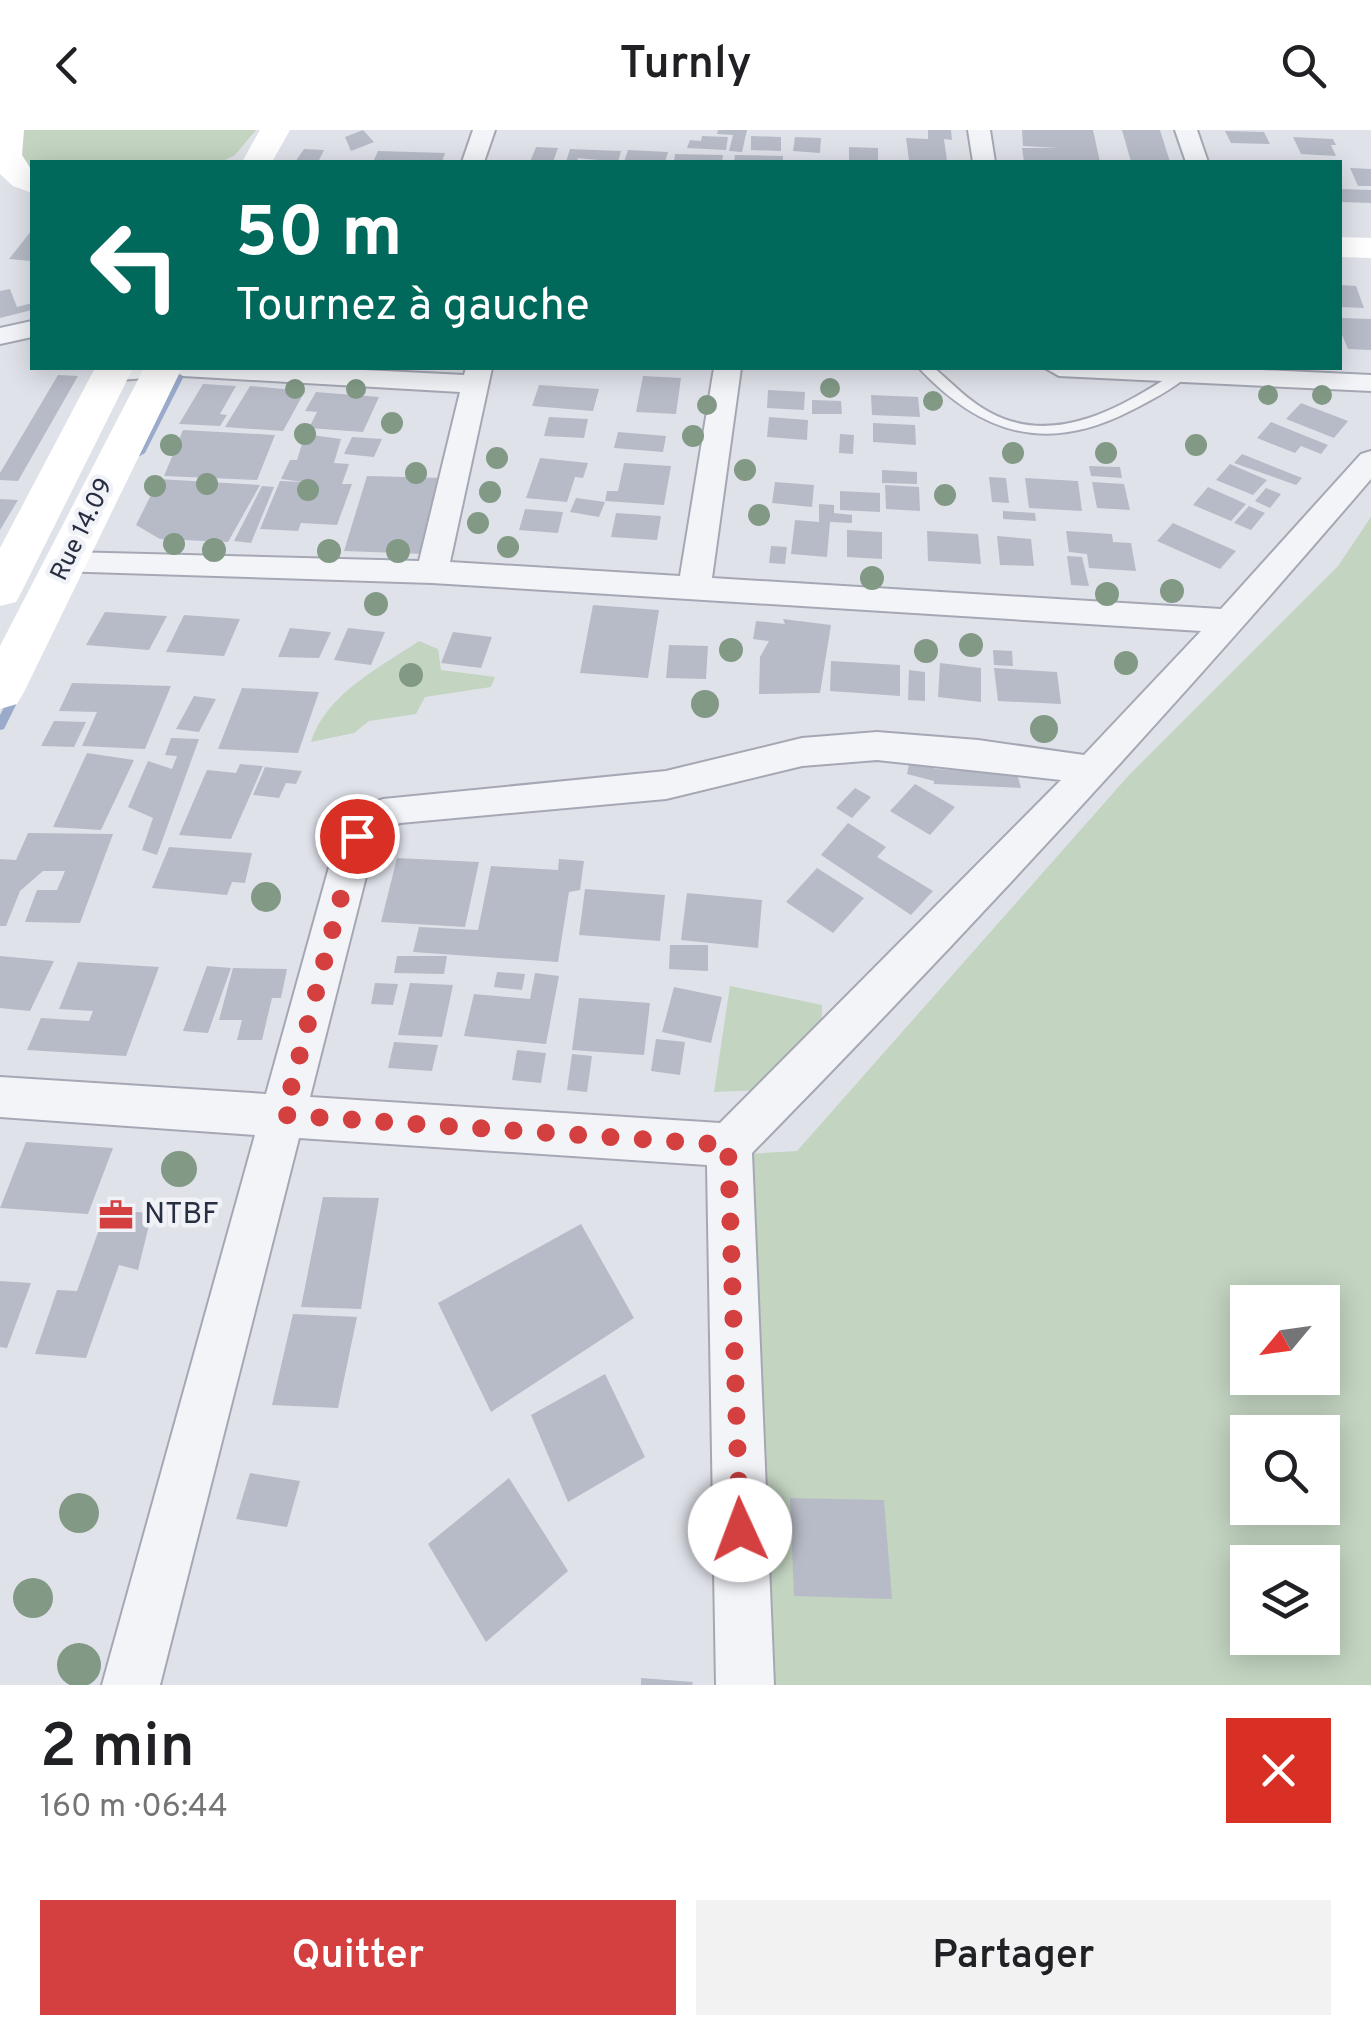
<!DOCTYPE html>
<html lang="fr">
<head>
<meta charset="utf-8">
<style>
  body { margin:0; font-family:Overpass,sans-serif; background:#f2f2f2; color:#202124; height:100vh; display:flex; flex-direction:column; font-size:38px; white-space:nowrap }
  * { box-sizing:border-box; margin:0 }
  p { font-size:32px; color:#757577 }
  .icon { flex:none; width:55px; height:55px; fill:none; stroke:currentColor; stroke-width:2; stroke-linecap:round; stroke-linejoin:round }
  .map { position:relative; height:1555px; overflow:hidden }
  .details { display:flex; flex-direction:column; background:#fff; flex:1 }
  .details>* { flex:none }
  .hud { position:absolute; left:30px; top:30px; width:1312px; height:210px; border-radius:0px; box-shadow:0 5px 25px #0003; background:#00695c; color:#fff; overflow:hidden }
  .needle { width:65px; rotate:241deg }
  .buttons { position:absolute; left:1230px; top:1155px; display:grid; gap:20px }
  .buttons a { display:grid; place-items:center; width:110px; height:110px; border-radius:0px; background:#fff; box-shadow:0 5px 25px #0003; font-size:50px }
  .pin { position:absolute; display:grid; place-items:center; width:85px; height:85px; color:#fff; margin:-42px; border:5px solid #fff; border-radius:50%; box-shadow:0 2px 10px #0007 }
  .me { position:absolute; width:110px; margin:-55px; rotate:358deg; stroke-linejoin:round; filter:drop-shadow(0 0 8px #0008) }
  .turn { display:flex; align-items:center; gap:35px; height:210px; padding:0 40px; font-size:45px }
  .turn .icon { width:130px; height:130px; stroke-width:2.5 }
  .turn b { display:block; font-size:70px; line-height:85px }
  .round { display:grid; place-items:center; flex:none; width:105px; height:105px; border-radius:0px; background:#f2f2f2 }
  .head { display:flex; align-items:center; justify-content:space-between; height:170px; padding:0 40px }
  h1 { font-size:60px; font-weight:600; line-height:75px }
  .cta { display:flex; gap:20px; margin-top:auto; padding:20px 40px }
  .cta a { flex:1; height:115px; border-radius:0px; background:#d44040; color:#fff; font-size:40px; font-weight:600; line-height:115px; text-align:center }
  .cta a+a { background:#f2f2f2; color:#202124 }
  header { display:flex; justify-content:space-between; align-items:center; height:130px; padding:0 40px; background:#fff; font-size:45px; font-weight:600 }
  .map>svg:first-child { display:block }
</style>
</head>
<body>
<header><svg class="icon" aria-label="back" viewBox="0 0 24 24"><path d="M15 5l-7 7 7 7"/></svg>Turnly<svg class="icon" aria-label="search" viewBox="0 0 24 24"><circle cx="10" cy="10" r="6"/><path d="M15 15l6 6"/></svg></header>
<div class="map">
<svg width="1371" height="1555" viewBox="0 0 1371 1555">
  <rect width="100%" height="100%" fill="#e0e2ea"/>
  <path fill="#c3d4c1" fill-rule="evenodd" d="M24 0H256L235 25 221 32H32V41L16 21Z
    M1371 387V1555H762L746 1024 797 1021 1130 644 1338 436ZM1248 1172H1322V1248H1248ZM1248 1302H1322V1378H1248ZM1248 1432H1322V1508H1248Z
    M419 511 438 519 441 540 495 547 491 557 425 567 416 584 369 591 354 603 311 612C325 565 380 537 419 511Z
    M730 856 822 875 821 921 764 960 714 962Z"/>
  <g fill="none" stroke-linecap="round" stroke-linejoin="round">
    <path fill="#99aacb" fill-rule="evenodd" d="M180 238H188L145 323 140 326 137 325 135 323Z
      M17 559 22 563 4 599 0 600V585L13 560Z"/>
  </g>
  <path fill="#b7bbc7" d="M363 0 374 12 351 21 345 7Z
    M718 0H747L742 22 729 21 733 5 717 4Z
    M928 0H951L952 10 944 9 947 31 909 30 906 8 928 9Z
    M1022 0H1093L1100 32H1024L1022 18H1058L1023 16Z
    M1122 0H1160L1170 32H1131Z
    M1225 1 1264 2 1270 14 1231 13Z
    M702 6 728 7 726 20 687 18 690 10 701 11Z
    M751 6 781 7V21L751 20Z
    M795 7 821 8 820 23 793 21Z
    M1293 7 1333 9 1336 15H1331L1336 26 1301 24Z
    M536 17 558 18 553 32H530Z
    M849 17 878 18V31L849 30Z
    M304 19 324 20 318 32H295Z
    M570 19 621 21 618 32 578 28 577 32H566Z
    M628 20 668 22 665 32H624Z
    M378 21 445 23 442 32H373Z
    M675 24 723 25 722 32H674Z
    M735 25 783 26V32H734Z
    M1350 38 1371 39V56H1358Z
    M1340 59 1371 60V73L1340 72Z
    M32 100V131L9 129Z
    M1340 155 1356 156 1364 178 1340 177Z
    M10 159 17 177 32 173V180L0 188V161Z
    M1340 188 1371 189V220L1348 219 1340 200Z
    M58 245 78 246 18 351 0 350V343Z
    M643 246 681 248 676 284 636 282Z
    M203 254 236 256 220 284 227 285 220 296 179 294Z
    M539 255 599 259 593 281 532 276Z
    M250 256 305 261 283 301 225 297Z
    M768 260 805 262 804 280 767 278Z
    M316 262 379 267 363 302 309 298 317 282 305 281Z
    M871 265 918 267 920 287 872 285Z
    M812 270 841 271 842 284H812Z
    M1301 273 1348 291 1334 308 1286 289Z
    M549 287 588 289 584 308 544 306Z
    M769 287 808 290 807 310 767 307Z
    M1271 292 1328 315 1321 324 1301 316 1295 323 1257 308Z
    M873 293 915 295 916 315 873 312Z
    M183 300 275 305 257 350 164 346Z
    M618 302 666 306 663 322 614 318Z
    M305 304 341 309 334 333 349 334 342 354H352L337 395 301 393 298 401 260 399 280 351 303 352 281 349 290 330H297Z
    M840 304 854 305 853 324 839 323Z
    M352 307 382 309 374 327 344 324Z
    M1242 324 1302 348 1296 355 1234 333Z
    M540 328 588 333 583 348 575 347 567 372 526 368Z
    M624 333 671 336 664 375 605 371 607 361H618Z
    M1230 334 1267 350 1253 365 1216 350Z
    M1089 336 1120 337 1122 348 1091 346Z
    M882 340 917 342V354L882 353Z
    M367 346 444 348 425 424 344 421Z
    M989 347 1006 348 1009 373 992 372Z
    M1025 348 1078 351 1082 381 1029 378Z
    M159 349 260 355 228 412 160 409 136 395Z
    M775 352 814 355 812 377 772 373Z
    M1092 352 1124 354 1130 380 1097 378Z
    M885 355 919 357 920 381 886 379Z
    M262 356 274 357 251 413 234 411Z
    M1208 357 1246 374 1231 391 1193 375Z
    M1266 358 1281 364 1270 378 1255 371Z
    M840 361 880 363V382L840 380Z
    M576 368 605 372 599 387 570 382Z
    M0 369 18 370 0 400Z
    M819 374 834 375V383L852 385V393L830 392 827 427 791 424 795 390 819 392Z
    M1249 376 1265 383 1251 400 1234 393Z
    M525 379 563 382 558 403 519 400Z
    M1003 381 1035 383 1036 391 1003 389Z
    M616 383 661 386 657 410 611 407Z
    M1173 393 1236 421 1220 439 1157 411Z
    M847 400 882 402V429L847 427Z
    M927 401 978 404 981 434 928 431Z
    M1066 401 1112 404 1113 412 1131 413 1136 441 1089 438 1087 424 1069 422Z
    M997 406 1031 409 1034 436 1000 435Z
    M771 416 787 417 785 434 769 433Z
    M1067 426 1082 427 1089 456 1071 455Z
    M593 475 659 480 648 548 580 543Z
    M105 482 167 486 149 520 86 515Z
    M184 485 240 489 224 526 166 522Z
    M783 489 831 495 820 563 759 564 760 527 769 511 753 509 756 491 785 494Z
    M290 498 331 502 319 528 278 527Z
    M348 498 385 502 371 535 334 530Z
    M453 502 492 507 481 538 441 533Z
    M669 515 708 516 706 549 666 548Z
    M993 520 1012 521 1013 536 994 535Z
    M831 531 900 535V566L830 561Z
    M940 533 981 538V572L938 567Z
    M994 538 1057 542 1061 574 998 571Z
    M909 540 925 542V571L908 570Z
    M72 553 171 556 145 619 82 616 97 582 59 581Z
    M242 558 319 562 298 623 218 619Z
    M194 566 216 569 199 602 176 599Z
    M54 591 86 592 74 617 41 616Z
    M171 608 199 609 157 725 142 720 153 688 128 677 148 631 172 639 177 626 165 625Z
    M87 623 134 630 101 700 53 697Z
    M910 629 936 639 1017 644 1021 658 934 654V651L907 644Z
    M240 634 263 636 231 709 179 705 207 640 236 643Z
    M265 637 302 641 296 654 286 653 279 668 253 665Z
    M915 654 955 677 930 705 890 681Z
    M855 658 871 667 852 688 836 678Z
    M848 693 886 717 877 727 933 761 911 785 821 725Z
    M28 703 113 704 80 793 25 792 37 760H57L65 741H43L20 761 6 796H0V729L16 730Z
    M169 717 252 723 245 753 232 752 227 765 152 758Z
    M397 728 479 732 465 797 381 792Z
    M559 729 584 731 580 760 569 762 558 832 413 822 419 797 478 800 491 736 558 740Z
    M817 738 864 768 833 803 786 772Z
    M585 759 665 765 660 811 579 805Z
    M687 763 762 770 758 818 681 810Z
    M670 815H708V841L669 839Z
    M0 826 54 831 30 881 0 878Z
    M397 826H447L444 844 394 843Z
    M78 832 159 837 126 926 27 920 41 888 89 891 93 881 59 879Z
    M207 836 231 838 208 903 183 901Z
    M233 838 287 839 281 868H272L262 910H237L242 890H219Z
    M497 842 525 844 522 860 494 857Z
    M535 843 559 846 546 914 464 906 474 864 530 869Z
    M375 853 398 854 393 875 371 874Z
    M410 853 453 855 442 907 398 905Z
    M674 857 722 867 711 913 662 902Z
    M579 868 650 873 644 925 572 920Z
    M656 909 685 912 680 945 651 941Z
    M394 912 438 915 432 941 388 938Z
    M517 920 546 923 541 953 512 950Z
    M572 924 592 926 587 962 567 960Z
    M26 1012 113 1018 88 1084 0 1078Z
    M323 1067 379 1068 361 1179 301 1177Z
    M106 1080 152 1083 138 1140 119 1135 86 1228 35 1224 57 1160 77 1161Z
    M581 1094 634 1188 491 1282 438 1173Z
    M0 1151 31 1153 7 1218 0 1217Z
    M293 1184 357 1187 338 1278 272 1275Z
    M605 1244 645 1327 568 1372 531 1285Z
    M250 1343 300 1351 287 1397 236 1389Z
    M509 1348 568 1441 486 1512 428 1414Z
    M790 1368 884 1370 892 1469 794 1466Z
    M641 1548 693 1552 692 1555H641Z"/>
  <g fill="none" stroke-linecap="round" stroke-linejoin="round">
    <g stroke="#a5a8b4" stroke-width="4">
      <path id="lane" d="M919 238H934C952 253 968 271 989 282 1055 318 1122 277 1178 241L1190 244C1173 259 1150 271 1130 281 1046 324 981 304 919 238Z"/>
    </g>
    <g stroke="#a5a8b4" stroke-width="4">
      <path id="street" d="M473 0H495L484 32H462Z
        M968 0H990L995 32H973Z
        M1175 0H1197L1208 32H1186Z
        M32 191V207L0 214V198Z
        M102 238H164C152 251 120 251 103 247Z
        M169 238H324L464 245 466 238H492L450 432 680 446 714 238H741L712 448 1221 479 1361 324 1371 321V349C1173 580 966 805 752 1023L774 1555H716L707 1035 299 1008 160 1555H102L255 1005 0 987V947L266 964 338 705 359 678 383 669 666 641 802 608 877 602 978 610 1084 625 1201 501 432 453 57 441 52 433 57 425 68 422 419 431 460 262 183 246ZM877 630 1061 650 720 993 310 967 375 711 385 700 400 693 666 669 802 636Z
        M1045 238H1221L1371 245V261L1059 246Z"/>
    </g>
    <use href="#lane" fill="#f3f4f8" fill-rule="evenodd"/>
    <use href="#street" fill="#f3f4f8" fill-rule="evenodd"/>
    <path fill="#fff" fill-rule="evenodd" d="M0 0H24L22 25 32 41V63L13 56 0 44Z
      M260 0H290L272 32H242Z
      M1340 107 1371 108V128L1340 127Z
      M95 238H133L22 461 16 472 0 476V418Z
      M144 238H182L24 562 17 574 0 579V516Z"/>
  </g>
  <g fill="#829986">
    <circle cx="830" cy="258" r="10"/>
    <circle cx="295" cy="259" r="10"/>
    <circle cx="356" cy="259" r="10"/>
    <circle cx="1268" cy="265" r="10"/>
    <circle cx="1322" cy="265" r="10"/>
    <circle cx="933" cy="271" r="10"/>
    <circle cx="707" cy="275" r="10"/>
    <circle cx="392" cy="293" r="11"/>
    <circle cx="305" cy="304" r="11"/>
    <circle cx="693" cy="306" r="11"/>
    <circle cx="171" cy="315" r="11"/>
    <circle cx="1196" cy="315" r="11"/>
    <circle cx="1013" cy="323" r="11"/>
    <circle cx="1106" cy="323" r="11"/>
    <circle cx="497" cy="328" r="11"/>
    <circle cx="745" cy="340" r="11"/>
    <circle cx="416" cy="343" r="11"/>
    <circle cx="207" cy="354" r="11"/>
    <circle cx="155" cy="356" r="11"/>
    <circle cx="308" cy="360" r="11"/>
    <circle cx="490" cy="362" r="11"/>
    <circle cx="945" cy="365" r="11"/>
    <circle cx="759" cy="385" r="11"/>
    <circle cx="478" cy="393" r="11"/>
    <circle cx="174" cy="414" r="11"/>
    <circle cx="508" cy="417" r="11"/>
    <circle cx="214" cy="420" r="12"/>
    <circle cx="329" cy="421" r="12"/>
    <circle cx="398" cy="421" r="12"/>
    <circle cx="872" cy="448" r="12"/>
    <circle cx="1172" cy="461" r="12"/>
    <circle cx="1107" cy="464" r="12"/>
    <circle cx="376" cy="474" r="12"/>
    <circle cx="971" cy="515" r="12"/>
    <circle cx="731" cy="520" r="12"/>
    <circle cx="926" cy="521" r="12"/>
    <circle cx="1126" cy="533" r="12"/>
    <circle cx="411" cy="545" r="12"/>
    <circle cx="705" cy="574" r="14"/>
    <circle cx="1044" cy="599" r="14"/>
    <circle cx="266" cy="767" r="15"/>
    <circle cx="179" cy="1039" r="18"/>
    <circle cx="79" cy="1383" r="20"/>
    <circle cx="33" cy="1468" r="20"/>
    <circle cx="79" cy="1535" r="22"/>
  </g>
  <g fill="none" stroke-linecap="round" stroke-linejoin="round">
    <path stroke="#d44040" stroke-width="18" stroke-dasharray="0 32.4" d="M357 706 284 985 728 1015 740 1400"/>
  </g>
  <defs>
    <g id="office-bare" transform="scale(2.7)"><path d="M-6-3h4V-5.5h4V-3h4V5H-6ZM-1-4.5V-3h2v-1.5ZM-6 0V1H6V0Z" fill="#d44040" stroke="#f0f2f7" stroke-width="2.5" paint-order="stroke"/></g>
  </defs>
  <g fill-rule="evenodd">
    <use href="#office-bare" x="116" y="1085"/>
  </g>
  <g text-anchor="middle" dominant-baseline="central" stroke-width="9" stroke-linejoin="round" paint-order="stroke">
    <g font-size="25" fill="#282e42" stroke="#f0f2f7">
      <text transform="translate(83 400) rotate(-64)">Rue 14.09</text>
    </g>
    <g font-size="30" fill="#282e42" stroke="#f0f2f7" text-anchor="start">
      <text x="144" y="1085">NTBF</text>
    </g>
  </g>
</svg>
<div class="buttons">
<a><svg class="needle" viewBox="-14 -14 28 28"><path d="M0-13l5 13h-10z" fill="#e53935"/><path d="M0 13l5-13h-10z" fill="#757577"/></svg></a>
<a><svg class="icon" aria-label="search" viewBox="0 0 24 24"><circle cx="10" cy="10" r="6"/><path d="M15 15l6 6"/></svg></a>
<a><svg class="icon" aria-label="layers" viewBox="0 0 24 24"><path d="M12 4l9 5-9 5-9-5zM3 14l9 5 9-5"/></svg></a>
</div>
<div class="pin" style="left:357px;top:706px;background:#d93025"><svg class="icon" aria-label="arrive" viewBox="0 0 24 24"><path d="M6 21V4h12l-3 4 3 4H6"/></svg></div>
<svg class="me" style="left:740px;top:1400px" viewBox="-20 -20 40 40"><circle r="19" fill="#fff"/><path d="M0-13L10 11 0 6-10 11z" fill="#d44040"/></svg>
<div class="hud">
<div class="turn"><svg class="icon" aria-label="left" viewBox="0 0 24 24"><path d="M17 20v-9H6M10 6l-5 5 5 5"/></svg><div><b>50 m</b>Tournez à gauche</div></div>
</div>
</div>
<section class="details">
<div class="head"><div><h1>2 min</h1><p>160 m · 06:44</p></div><a class="round" style="background:#d93025;color:#fff"><svg class="icon" aria-label="close" viewBox="0 0 24 24"><path d="M6 6l12 12M18 6L6 18"/></svg></a></div>
<div class="cta"><a>Quitter</a><a>Partager</a></div>
</section>
</body>
</html>
